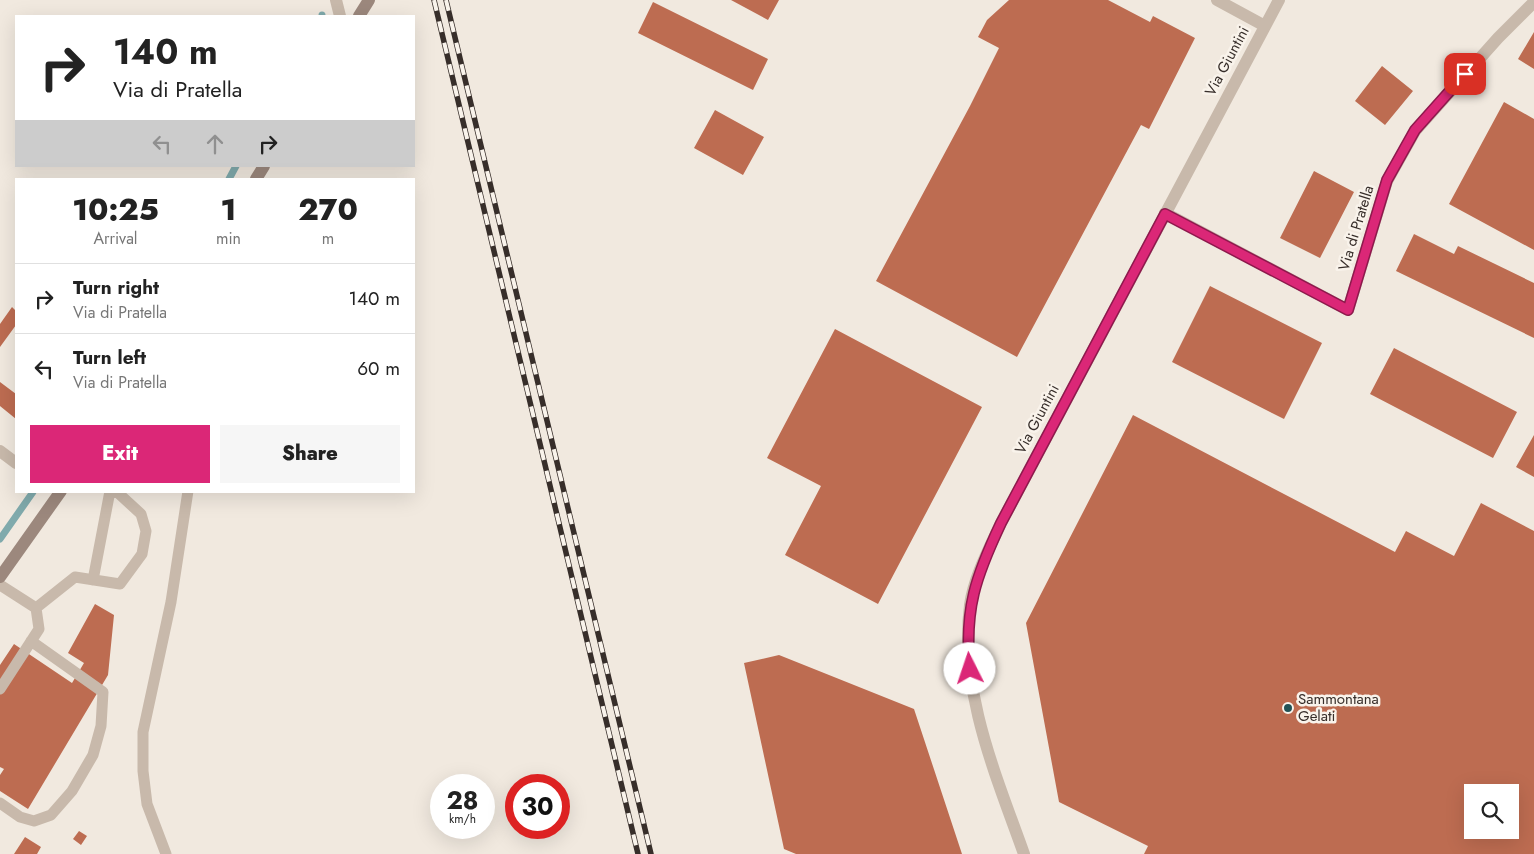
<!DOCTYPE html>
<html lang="en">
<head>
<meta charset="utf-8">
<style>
  body { margin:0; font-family:Jost,sans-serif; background:#f6f6f6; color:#222; height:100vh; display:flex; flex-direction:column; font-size:19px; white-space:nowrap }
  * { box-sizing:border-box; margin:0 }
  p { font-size:16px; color:#767676 }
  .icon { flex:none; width:28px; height:28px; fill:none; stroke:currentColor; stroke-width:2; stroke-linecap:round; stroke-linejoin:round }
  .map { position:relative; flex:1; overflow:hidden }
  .panel { position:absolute; left:15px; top:178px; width:400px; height:315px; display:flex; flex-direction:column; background:#fff; border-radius:0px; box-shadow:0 5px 20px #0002 }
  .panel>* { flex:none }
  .guide { position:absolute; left:15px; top:15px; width:400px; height:152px; border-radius:0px; box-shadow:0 5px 20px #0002; background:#fff; color:#222; overflow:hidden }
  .controls { position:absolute; left:1464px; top:784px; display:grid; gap:10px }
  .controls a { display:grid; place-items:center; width:55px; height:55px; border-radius:0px; background:#fff; box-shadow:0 5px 20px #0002; font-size:25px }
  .speed { position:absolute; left:430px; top:774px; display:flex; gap:10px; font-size:25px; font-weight:700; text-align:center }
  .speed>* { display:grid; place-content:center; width:65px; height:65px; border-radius:50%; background:#fff; box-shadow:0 5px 20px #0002; line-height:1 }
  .speed small { font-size:12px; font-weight:400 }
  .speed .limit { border:8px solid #d22; background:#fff; color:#111 }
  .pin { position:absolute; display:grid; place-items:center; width:42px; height:42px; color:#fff; margin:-21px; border-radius:10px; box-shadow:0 2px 8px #0006 }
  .me { position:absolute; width:55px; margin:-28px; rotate:356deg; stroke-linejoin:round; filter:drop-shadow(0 0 4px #0008) }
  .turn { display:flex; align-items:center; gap:18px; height:105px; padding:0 15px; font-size:22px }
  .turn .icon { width:65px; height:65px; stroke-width:2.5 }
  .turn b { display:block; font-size:35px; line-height:42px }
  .lanes { display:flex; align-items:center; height:48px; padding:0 15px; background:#0003; justify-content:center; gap:25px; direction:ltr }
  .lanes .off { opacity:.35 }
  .eta { display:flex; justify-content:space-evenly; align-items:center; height:85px; text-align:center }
  .eta b { font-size:30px; font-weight:800; line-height:35px }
  .button { display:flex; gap:10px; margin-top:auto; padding:10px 15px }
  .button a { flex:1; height:58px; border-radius:0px; background:#db2777; color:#fff; font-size:20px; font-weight:800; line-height:58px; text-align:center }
  .button a+a { background:#f6f6f6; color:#222 }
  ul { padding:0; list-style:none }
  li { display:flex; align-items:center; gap:15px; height:70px; padding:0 15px; border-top:1px solid #e0e0e0 }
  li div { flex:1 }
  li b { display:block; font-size:19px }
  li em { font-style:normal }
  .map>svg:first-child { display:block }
</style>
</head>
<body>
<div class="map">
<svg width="1534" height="854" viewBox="0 0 1534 854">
  <rect width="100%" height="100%" fill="#f1e9df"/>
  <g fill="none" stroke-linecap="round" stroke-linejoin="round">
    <path stroke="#80aaac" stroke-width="7" d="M322 16V15
      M229 179 236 166
      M0 539 33 492"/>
  </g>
  <path fill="#bd6c51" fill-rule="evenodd" d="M731 0H779L768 20Z
    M1009 0H1108L1150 22 1153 16 1195 38 1149 129 1141 125 1017 357 876 281 970 106 999 48 978 37 987 20Z
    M653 2 768 59 753 90 638 33Z
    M1534 32V69L1518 59Z
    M1382 66 1413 91 1385 125 1355 101Z
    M1504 102 1534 119V250L1449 204Z
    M715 110 764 137 743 175 694 148Z
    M1314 171 1354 192 1320 258 1280 238Z
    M1414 234 1454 254 1458 246 1534 283V338L1396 271Z
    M1210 286 1322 343 1284 419 1172 362Z
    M12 307 16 311V325L0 347V324Z
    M835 329 982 407 878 604 785 555 821 486 767 458Z
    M1394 348 1517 412 1493 458 1370 394Z
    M0 382 16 394V419L0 406Z
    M1133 415 1395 552 1406 531 1454 556 1481 503 1534 531V854H1144L1148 846 1059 802 1026 623ZM1472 792H1510V830H1472Z
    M1534 435V477L1516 467Z
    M95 604 114 615 108 675 28 809 0 791V775L4 769 0 767V665L14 644 72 683 84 663 68 653Z
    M779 655 914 709 962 854H796L784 849 744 663Z
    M79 831 87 836 81 845 73 839Z
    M25 837 41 847 37 854H14Z"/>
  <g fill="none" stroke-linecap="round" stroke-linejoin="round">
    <path stroke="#c8b9ab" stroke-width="11" d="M93 580 110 491
      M0 585 36 608 39 629 0 689
      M36 608 75 577 120 584 142 554 146 531 141 514 116 491
      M0 803 20 817 34 821 51 815 72 791 93 755 101 726 103 692 31 641
      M166 854 147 804 143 771V732L171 602 188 491"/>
    <path stroke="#c8b9ab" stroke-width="12" d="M336 0 340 16
      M1217 0 1265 26
      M1165 213 1348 310 1387 181 1415 131 1498 38 1534 2
      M0 451 16 463
      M1024 854C996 775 959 691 970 605 974 577 989 549 1001 523L1279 0"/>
    <path stroke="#9c887d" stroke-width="12" d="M359 16 369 0
      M256 179 264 166
      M0 577 61 491"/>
    <g stroke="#372e2a" stroke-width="5.5">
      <path id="rail" d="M434 0 638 854
        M446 0 651 854"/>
    </g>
    <use href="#rail" stroke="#f9f3eb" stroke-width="4" stroke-dasharray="11" stroke-linecap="butt"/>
  </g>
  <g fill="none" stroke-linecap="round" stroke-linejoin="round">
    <g stroke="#8e194d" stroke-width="12">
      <path id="route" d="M970 669C964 609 976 576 1001 523L1165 214 1348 310 1387 180 1415 130 1465 74"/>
    </g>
    <use href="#route" stroke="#db2777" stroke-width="9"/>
  </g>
  <circle fill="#225256" stroke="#f9f3eb" stroke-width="2" cx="1288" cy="708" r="5"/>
  <g text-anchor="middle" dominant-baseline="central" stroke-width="5" stroke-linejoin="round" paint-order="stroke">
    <g font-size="15" fill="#372e2a" stroke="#f9f3eb">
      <text transform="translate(1227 61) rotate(-62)">Via Giuntini</text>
      <text transform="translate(1356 228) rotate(-73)">Via di Pratella</text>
      <text transform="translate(1037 419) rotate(-62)">Via Giuntini</text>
    </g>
    <g font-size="15" fill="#372e2a" stroke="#f9f3eb" text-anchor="start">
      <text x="1298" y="699">Sammontana<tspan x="1298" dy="17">Gelati</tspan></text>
    </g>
  </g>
</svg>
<div class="controls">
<a><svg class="icon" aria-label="search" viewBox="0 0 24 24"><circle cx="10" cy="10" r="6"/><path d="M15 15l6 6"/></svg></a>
</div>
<div class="speed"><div>28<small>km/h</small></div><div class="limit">30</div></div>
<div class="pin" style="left:1465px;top:74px;background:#d93025"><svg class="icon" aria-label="arrive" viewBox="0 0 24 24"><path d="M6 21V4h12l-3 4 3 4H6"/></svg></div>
<svg class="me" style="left:970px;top:669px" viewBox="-20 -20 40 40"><circle r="19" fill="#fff"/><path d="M0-13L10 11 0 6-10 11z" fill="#db2777"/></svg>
<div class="guide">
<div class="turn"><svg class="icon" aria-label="right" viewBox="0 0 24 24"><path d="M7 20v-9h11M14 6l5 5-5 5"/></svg><div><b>140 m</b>Via di Pratella</div></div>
<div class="lanes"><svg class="icon off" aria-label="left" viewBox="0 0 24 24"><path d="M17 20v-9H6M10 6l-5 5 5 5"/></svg><svg class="icon off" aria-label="ahead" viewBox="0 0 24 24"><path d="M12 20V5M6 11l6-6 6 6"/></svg><svg class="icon" aria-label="right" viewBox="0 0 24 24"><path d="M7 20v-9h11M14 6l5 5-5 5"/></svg></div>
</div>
<section class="panel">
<div class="eta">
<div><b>10:25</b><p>Arrival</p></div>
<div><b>1</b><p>min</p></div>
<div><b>270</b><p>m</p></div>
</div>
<ul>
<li><svg class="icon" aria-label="right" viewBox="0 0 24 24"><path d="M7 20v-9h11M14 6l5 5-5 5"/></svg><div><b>Turn right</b><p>Via di Pratella</p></div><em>140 m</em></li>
<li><svg class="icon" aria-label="left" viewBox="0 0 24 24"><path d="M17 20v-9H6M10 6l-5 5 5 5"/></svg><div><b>Turn left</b><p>Via di Pratella</p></div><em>60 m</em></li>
</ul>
<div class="button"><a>Exit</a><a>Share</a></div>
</section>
</div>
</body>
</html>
